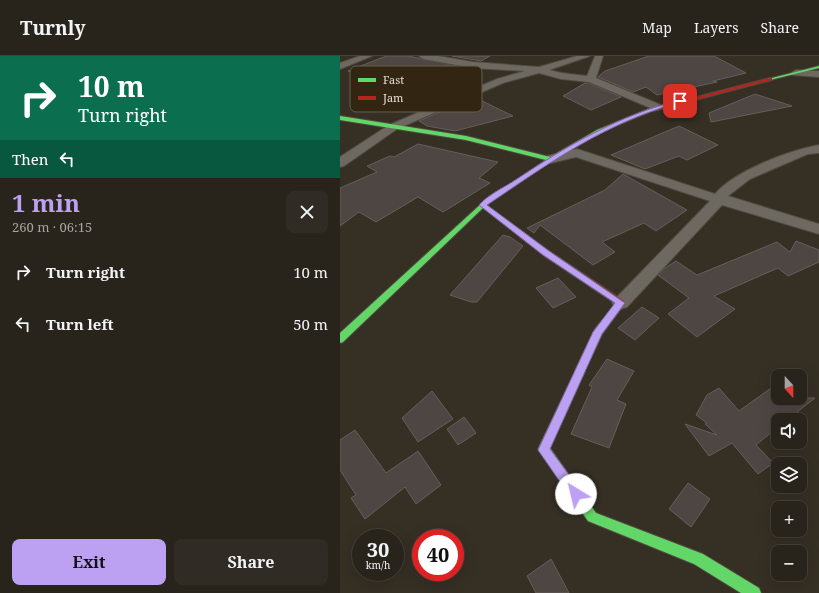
<!DOCTYPE html>
<html lang="en">
<head>
<meta charset="utf-8">
<style>
  body { margin:0; font-family:"Noto Serif",serif; background:#302b24; color:#f1f3f6; height:100vh; display:flex; flex-direction:column; font-size:15px; white-space:nowrap }
  * { box-sizing:border-box; margin:0 }
  p { font-size:13px; color:#a5a4a3 }
  .icon { flex:none; width:22px; height:22px; fill:none; stroke:currentColor; stroke-width:2; stroke-linecap:round; stroke-linejoin:round }
  .map { position:relative; flex:1; overflow:hidden }
  .sheet { display:flex; flex-direction:column; background:#28231b; width:340px }
  .sheet>* { flex:none }
  .top-card { background:#0b6e4f; color:#fff; overflow:hidden }
  .needle { width:26px; rotate:159deg }
  .fabs { position:absolute; left:431px; top:313px; display:grid; gap:8px }
  .fabs a { display:grid; place-items:center; width:36px; height:36px; border-radius:8px; background:#28231b; box-shadow:0 4px 16px #0002,0 0 0 1px #44403a; font-size:20px }
  .speed { position:absolute; left:12px; top:473px; display:flex; gap:8px; font-size:20px; font-weight:700; text-align:center }
  .speed>* { display:grid; place-content:center; width:52px; height:52px; border-radius:50%; background:#28231b; box-shadow:0 4px 16px #0002,0 0 0 1px #44403a; line-height:1 }
  .speed small { font-size:10px; font-weight:400 }
  .speed .limit { border:6px solid #d22; background:#fff; color:#111 }
  .pin { position:absolute; display:grid; place-items:center; width:34px; height:34px; color:#fff; margin:-17px; border-radius:8px; box-shadow:0 2px 6px #0006 }
  .me { position:absolute; width:44px; margin:-22px; rotate:324deg; stroke-linejoin:round; filter:drop-shadow(0 0 3px #0008) }
  .turn { display:flex; align-items:center; gap:14px; height:84px; padding:0 12px; font-size:18px }
  .turn .icon { width:52px; height:52px; stroke-width:2.5 }
  .turn b { display:block; font-size:28px; line-height:34px }
  .then { display:flex; align-items:center; height:38px; padding:0 12px; background:#0003; gap:8px; font-size:15px }
  .round { display:grid; place-items:center; flex:none; width:42px; height:42px; border-radius:8px; background:#302b24 }
  .overview { display:flex; align-items:center; justify-content:space-between; height:68px; padding:0 12px }
  h1 { font-size:24px; font-weight:700; line-height:30px; color:#bca0f2 }
  .button { display:flex; gap:8px; margin-top:auto; padding:8px 12px }
  .button a { flex:1; height:46px; border-radius:8px; background:#bca0f2; color:#111; font-size:16px; font-weight:700; line-height:46px; text-align:center }
  .button a+a { background:#302b24; color:#f1f3f6 }
  ul { padding:0; list-style:none }
  li { display:flex; align-items:center; gap:12px; height:52px; padding:0 12px }
  li div { flex:1 }
  li b { display:block; font-size:15px }
  li em { font-style:normal }
  header { display:flex; align-items:center; gap:24px; box-sizing:border-box; height:56px; padding:0 20px; background:#28231b; border-bottom:1px solid #44403a }
  header strong { font-size:19px }
  nav { display:flex; gap:22px; margin-inline-start:auto; font-size:14px }
  main { display:flex; flex:1; min-height:0 }
  .map>svg:first-child { display:block }
</style>
</head>
<body>
<header>
<strong>Turnly</strong>
<nav><a>Map</a><a>Layers</a><a>Share</a></nav>
</header>
<main>
<section class="sheet">
<div class="top-card">
<div class="turn"><svg class="icon" aria-label="right" viewBox="0 0 24 24"><path d="M7 20v-9h11M14 6l5 5-5 5"/></svg><div><b>10 m</b>Turn right</div></div>
<div class="then">Then<svg class="icon" aria-label="left" viewBox="0 0 24 24"><path d="M17 20v-9H6M10 6l-5 5 5 5"/></svg></div>
</div>
<div class="overview"><div><h1>1 min</h1><p>260 m · 06:15</p></div><a class="round"><svg class="icon" aria-label="close" viewBox="0 0 24 24"><path d="M6 6l12 12M18 6L6 18"/></svg></a></div>
<ul>
<li><svg class="icon" aria-label="right" viewBox="0 0 24 24"><path d="M7 20v-9h11M14 6l5 5-5 5"/></svg><div><b>Turn right</b></div><em>10 m</em></li>
<li><svg class="icon" aria-label="left" viewBox="0 0 24 24"><path d="M17 20v-9H6M10 6l-5 5 5 5"/></svg><div><b>Turn left</b></div><em>50 m</em></li>
</ul>
<div class="button"><a>Exit</a><a>Share</a></div>
</section>
<div class="map">
<svg width="479" height="537" viewBox="0 0 479 537">
  <rect width="100%" height="100%" fill="#352f24"/>
  <path fill="#4e4643" stroke="#665e5b" d="M46 0H68L127 12 101 26 123 36 82 53 29 31 10 27 26 20 8 15Z
    M112 0H150L141 5Z
    M309 0H374L406 17 373 25 377 26 317 39 306 31 293 36 258 21 265 15Z
    M245 27H249L281 41 251 54 223 40Z
    M415 38 452 50 371 66 369 57Z
    M134 41 173 60 115 75 87 70 79 65Z
    M339 70 378 89 347 104 339 100 305 113 271 99Z
    M78 88 158 106 139 122 150 127 103 156 78 141 36 166 19 156 0 170V132L37 116 27 110 50 100 54 101Z
    M283 118 347 154 316 175 304 167 262 186 275 196 253 209 200 169 194 177 187 172 265 134Z
    M163 179 170 181 183 190 137 246H131L110 239Z
    M456 185 479 194V206L448 220 438 212 374 240 395 253 357 281 328 258 349 242 318 219 325 212 336 205 357 219 437 186 450 196Z
    M218 222 236 241 213 252 196 232Z
    M302 251 319 262 295 284 278 272Z
    M267 303 294 315 277 344 286 348 269 392 231 378 252 331 249 329Z
    M438 327V342H475L447 364H438V371L416 389 433 407 418 418 392 387 369 400 345 368 377 379 365 368 367 367 356 359 367 339 379 332 399 355Z
    M92 335 113 363 78 386 62 362Z
    M124 361 136 377 118 389 107 373Z
    M15 374 46 417 78 395 101 429 76 448 65 431 25 463 11 442 16 439 0 414V384Z
    M348 427 370 443 351 471 329 453Z
    M211 503 229 537H196L187 520Z"/>
  <g fill="none" stroke-linecap="round" stroke-linejoin="round">
    <g stroke="#504a41" stroke-width="2">
      <path id="street" d="M20 0H32L0 13V7Z
        M79 0H98L133 6 199 11 237 0H250L209 14 222 17 247 20 255 0H263L256 22 321 49 322 51 317 54 313 53 249 26 221 23 199 17 163 27 57 73 4 110 0 111V101L49 69 157 23 185 15 133 12 83 3Z
        M456 14 479 15V21L453 19 451 17Z
        M479 89V97L468 98 410 123 388 140 479 168V178L382 149 287 251 281 253 275 251 272 247 275 243 370 145 236 101 211 107 205 103 207 100 237 93 375 138C394 115 450 94 479 89Z"/>
    </g>
    <g stroke="#504a41" stroke-width="2">
      <path id="fast" d="M479 10V12L430 24 428 23Z
        M311 52 316 53 261 76 213 104 145 150 3 286 0 287V277L141 148 206 104 126 84 0 64V60L126 80 210 101 257 74Z
        M240 311 243 312 245 315 210 392 256 457 363 498 419 532 421 537H401L354 508 248 465 198 393 237 312Z"/>
    </g>
    <g stroke="#504a41" stroke-width="2">
      <path id="jam" d="M430 22H432V24L313 55 310 53Z
        M143 147 209 195 284 245 285 247 284 249 262 278 243 318 240 319 237 318 235 315 255 273 276 248 203 199 141 150V148Z"/>
    </g>
    <use href="#street" fill="#6d6860" fill-rule="evenodd"/>
    <use href="#fast" fill="#63d668" fill-rule="evenodd"/>
    <use href="#jam" fill="#b3261e" fill-rule="evenodd"/>
  </g>
  <path fill="#bca0f2" stroke="#7a689d" d="M340 44 342 46C268 65 209 107 147 149L209 195 285 247 262 278 210 393 240 434 242 438 240 443 236 444 232 443 198 394 253 276 275 247 203 199 139 149C149 138 165 131 177 123 228 89 280 59 340 44Z"/>
  <rect x="10" y="10" width="132" height="46" rx="6" fill="#322613" stroke="#685d4c" stroke-width="1"/>
  <rect x="18" y="22" width="18" height="4" fill="#63d668"/>
  <rect x="18" y="40" width="18" height="4" fill="#b3261e"/>
  <g font-size="11" fill="#e5ddd2">
    <text x="43" y="28">Fast</text>
    <text x="43" y="46">Jam</text>
  </g>
</svg>
<div class="fabs">
<a><svg class="needle" viewBox="-14 -14 28 28"><path d="M0-13l5 13h-10z" fill="#e53935"/><path d="M0 13l5-13h-10z" fill="#a5a4a3"/></svg></a>
<a><svg class="icon" aria-label="sound" viewBox="0 0 24 24"><path d="M4 9h4l5-4v14l-5-4H4zM17 9q2 3 0 6"/></svg></a>
<a><svg class="icon" aria-label="layers" viewBox="0 0 24 24"><path d="M12 4l9 5-9 5-9-5zM3 14l9 5 9-5"/></svg></a>
<a>+</a>
<a>−</a>
</div>
<div class="speed"><div>30<small>km/h</small></div><div class="limit">40</div></div>
<div class="pin" style="left:340px;top:45px;background:#d93025"><svg class="icon" aria-label="arrive" viewBox="0 0 24 24"><path d="M6 21V4h12l-3 4 3 4H6"/></svg></div>
<svg class="me" style="left:236px;top:438px" viewBox="-20 -20 40 40"><circle r="19" fill="#fff"/><path d="M0-13L10 11 0 6-10 11z" fill="#bca0f2"/></svg>
</div>
</main>
</body>
</html>
